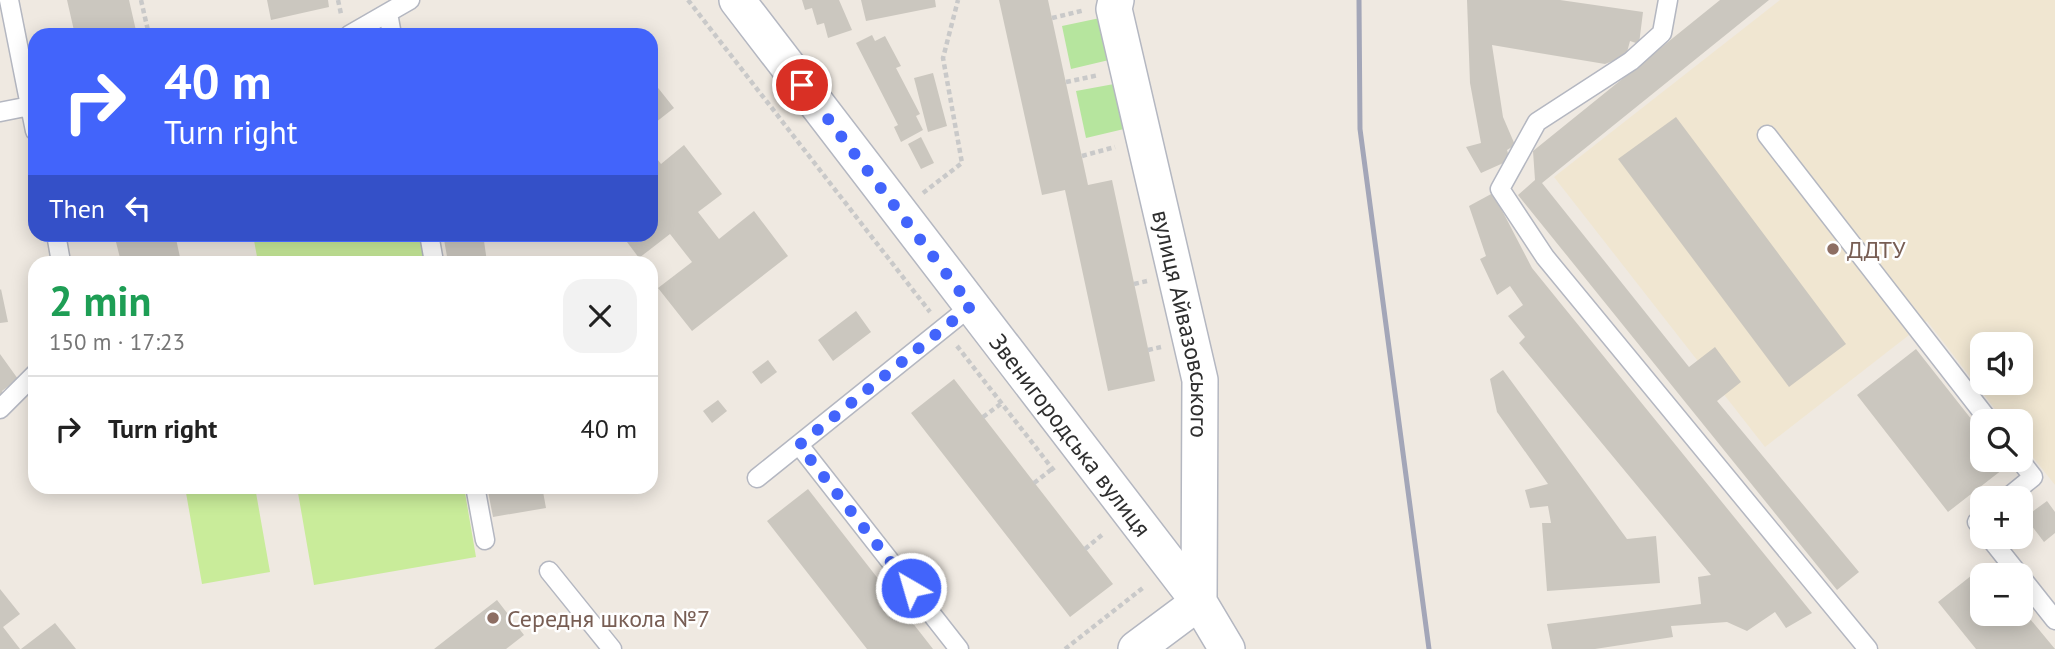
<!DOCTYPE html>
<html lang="en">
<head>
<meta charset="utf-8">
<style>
  body { margin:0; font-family:"PT Sans",sans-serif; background:#f2f2f2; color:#222; height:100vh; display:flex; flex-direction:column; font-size:26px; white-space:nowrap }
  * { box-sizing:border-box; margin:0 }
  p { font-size:23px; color:#767676 }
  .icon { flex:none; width:38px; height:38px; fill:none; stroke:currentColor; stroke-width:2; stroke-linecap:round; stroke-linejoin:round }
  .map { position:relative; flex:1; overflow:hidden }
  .side { position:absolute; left:28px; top:256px; width:630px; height:238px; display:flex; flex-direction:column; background:#fff; border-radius:21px; box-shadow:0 4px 18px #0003 }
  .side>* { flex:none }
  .hud { position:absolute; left:28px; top:28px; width:630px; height:214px; border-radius:21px; box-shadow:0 4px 18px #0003; background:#4264fb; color:#fff; overflow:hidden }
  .fabs { position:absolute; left:1970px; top:332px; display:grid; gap:14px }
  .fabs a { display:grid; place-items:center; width:63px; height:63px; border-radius:14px; background:#fff; box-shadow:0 4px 18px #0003; font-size:35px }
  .pin { position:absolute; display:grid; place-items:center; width:60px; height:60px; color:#fff; margin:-30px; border:4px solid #fff; border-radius:50%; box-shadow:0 2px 7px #0007 }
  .me { position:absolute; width:77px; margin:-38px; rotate:322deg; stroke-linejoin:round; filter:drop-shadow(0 0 5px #0008) }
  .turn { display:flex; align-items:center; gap:24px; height:147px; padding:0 21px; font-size:32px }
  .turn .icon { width:91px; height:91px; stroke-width:2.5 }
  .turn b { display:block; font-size:49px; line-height:60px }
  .then { display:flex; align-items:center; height:66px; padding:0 21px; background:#0003; gap:14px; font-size:26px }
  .round { display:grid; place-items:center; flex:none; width:74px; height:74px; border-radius:21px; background:#f2f2f2 }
  .overview { display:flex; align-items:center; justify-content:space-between; height:119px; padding:0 21px }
  h1 { font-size:42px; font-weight:700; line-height:52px; color:#1e9e55 }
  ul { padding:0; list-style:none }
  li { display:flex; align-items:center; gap:21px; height:105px; padding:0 21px; border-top:2px solid #e0e0e0 }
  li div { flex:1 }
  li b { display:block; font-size:26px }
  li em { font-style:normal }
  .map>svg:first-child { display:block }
</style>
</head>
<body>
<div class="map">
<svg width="2055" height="649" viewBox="0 0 2055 649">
  <rect width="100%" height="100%" fill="#efe9e1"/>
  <path fill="#f0e6d1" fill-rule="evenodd" d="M1780 0H2055V485L2021 442V422H2005L1927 321 1765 447 1554 177ZM1983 345H2021V383H1983Z"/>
  <path fill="#b6e59e" d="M1100 18 1109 60 1071 69 1062 26Z
    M1114 84 1124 129 1086 138 1076 91Z"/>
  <path fill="#c9ec9a" d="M253 235H421L425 262H258Z
    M185 487H255L270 572 202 584Z
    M297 487H464L476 557 314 585Z"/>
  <path fill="#cbc7bf" d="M67 0H129L137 35H75Z
    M267 0H328L329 7 271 20Z
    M802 0H839L852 30 828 38 824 23 817 25 812 8 805 10Z
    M861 0H935L936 7 866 21Z
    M999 0H1048L1088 185 1112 180 1155 381 1108 391 1065 190 1042 195Z
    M1467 0H1560L1643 12 1639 44 1630 41 1626 56 1605 64 1492 45 1503 117 1515 145 1507 150 1510 160 1481 173 1466 147 1481 143 1470 83Z
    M1720 0H1769L1542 183 1689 367 1715 347 1741 382 1717 401 1859 572 1837 590 1518 195 1535 180 1533 151Z
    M872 35 875 41 885 36 901 66 896 68 920 114 916 116 923 130 901 142 894 127 898 125 856 43Z
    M933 73 947 126 928 132 914 78Z
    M651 79 674 108 651 126Z
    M1676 117 1846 344 1789 387 1618 159Z
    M921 137 934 163 921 169 908 144Z
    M684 145 722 194 698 212 719 239 754 211 788 256 692 331 658 288 692 262 670 234 639 258 621 234H651V151L661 164Z
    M1493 193 1532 268 1812 613 1786 628 1775 612 1747 631 1727 622 1671 626 1673 637 1595 649H1552L1547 624 1701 604 1698 577 1711 575 1519 343 1525 337 1508 316 1523 305 1510 286 1497 295 1480 259 1486 256 1469 206Z
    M114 234H175L181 262H121Z
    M443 234H483L487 262H448Z
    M1 289 8 322 0 323V290Z
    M856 311 871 332 833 361 818 340Z
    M1916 349 1983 434V460H2003L2007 466 1948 512 1857 395Z
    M0 354 18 379 2 391 4 394 0 397Z
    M768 360 777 372 761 384 752 372Z
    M1503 370 1627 539 1656 536 1660 583 1547 591 1542 523H1551L1548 506 1530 508 1525 490 1548 484 1497 412 1490 379Z
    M954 379 1113 584 1070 617 911 413Z
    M35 385V403L27 391Z
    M718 400 727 411 712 423 703 411Z
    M487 486H542L546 508 493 517Z
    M808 489 933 649H867L767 521Z
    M2047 501 2055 512V533L2044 542 2025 517Z
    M1986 564 1996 576H1983V614H2021V608L2055 649H1976L1938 602Z
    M0 589 20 614 3 627 20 649H0Z
    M497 600 524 635 506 649H434Z
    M55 623 76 649H21Z"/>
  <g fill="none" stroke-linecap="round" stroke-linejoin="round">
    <g stroke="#b4b7c1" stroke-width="21">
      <path id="lane" d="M9 0 35 131
        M1668 0 1662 33 1631 61 1537 122 1500 189 1545 257 1868 649
        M388 13 392 35
        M349 35 410 0
        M0 112 35 105
        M1767 135 1990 422
        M56 234 61 262
        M429 234 434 262
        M0 409 35 374
        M799 445 959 649
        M757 478 971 306
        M475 486 485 540
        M2006 499 2033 477 2020 460
        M1983 518 1977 522 1983 529
        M1989 537 2020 576
        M549 571 612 649
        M2021 577 2055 620"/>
    </g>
    <g stroke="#b4b7c1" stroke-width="38">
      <g id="street">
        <path id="s1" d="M737 0 1199 602 1136 649"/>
        <path id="s2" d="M1116 0 1114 9 1200 380 1199 602 1227 649"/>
      </g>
    </g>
    <path stroke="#c9c9c9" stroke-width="4.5" stroke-dasharray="5 3.5" stroke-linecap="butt" d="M141 0 149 35
      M338 0 341 14
      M688 0 930 312
      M1052 18 1085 10
      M1066 82 1099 75
      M1082 156 1115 147
      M923 193 962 163 943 58 958 0
      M1134 284 1147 281
      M957 346 1055 472
      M1148 350 1161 347
      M983 417 1002 403
      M1034 483 1052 469
      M1085 549 1103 534
      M1065 649 1144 587"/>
    <use href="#lane" stroke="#fff" stroke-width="18"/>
    <use href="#street" stroke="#fff" stroke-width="35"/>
    <path stroke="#a3a6b8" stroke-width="5" d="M1359 0 1360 129 1429 649"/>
  </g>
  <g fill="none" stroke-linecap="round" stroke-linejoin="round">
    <path stroke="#4264fb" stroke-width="12" stroke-dasharray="0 21.6" d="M802 85 971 306 799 445 911 588"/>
  </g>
  <g fill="#8d6e63" stroke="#fff" stroke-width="2.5">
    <circle cx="1833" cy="249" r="7"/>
    <circle cx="493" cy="618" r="7"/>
  </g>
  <g text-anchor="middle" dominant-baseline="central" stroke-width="5" stroke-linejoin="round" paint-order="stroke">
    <g font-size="24" fill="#785e54" stroke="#fff" text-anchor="start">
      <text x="1847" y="249">ДДТУ</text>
      <text x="507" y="618">Середня школа №7</text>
    </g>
    <g font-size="24" fill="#2e2e2e" stroke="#fff">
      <text stroke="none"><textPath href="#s2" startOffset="332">вулиця Айвазовського</textPath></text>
      <text stroke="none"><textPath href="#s1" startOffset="548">Звенигородська вулиця</textPath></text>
    </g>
  </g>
</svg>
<div class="fabs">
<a><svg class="icon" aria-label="sound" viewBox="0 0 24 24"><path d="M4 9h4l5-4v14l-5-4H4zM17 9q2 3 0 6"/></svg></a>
<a><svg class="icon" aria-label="search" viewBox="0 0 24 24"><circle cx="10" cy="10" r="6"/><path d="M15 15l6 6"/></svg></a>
<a>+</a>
<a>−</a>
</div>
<div class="pin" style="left:802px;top:85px;background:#d93025"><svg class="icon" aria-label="arrive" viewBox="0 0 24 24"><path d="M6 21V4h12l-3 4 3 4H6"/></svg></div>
<svg class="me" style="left:911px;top:588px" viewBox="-20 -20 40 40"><circle r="17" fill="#4264fb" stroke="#fff" stroke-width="3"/><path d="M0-11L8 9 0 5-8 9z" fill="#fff"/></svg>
<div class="hud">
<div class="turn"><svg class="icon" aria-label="right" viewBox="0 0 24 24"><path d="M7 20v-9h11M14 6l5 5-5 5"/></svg><div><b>40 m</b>Turn right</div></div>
<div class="then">Then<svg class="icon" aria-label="left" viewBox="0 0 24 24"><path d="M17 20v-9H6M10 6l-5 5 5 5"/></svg></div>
</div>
<section class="side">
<div class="overview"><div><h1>2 min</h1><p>150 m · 17:23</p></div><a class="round"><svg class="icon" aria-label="close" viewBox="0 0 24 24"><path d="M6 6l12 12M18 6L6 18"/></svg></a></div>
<ul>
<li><svg class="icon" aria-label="right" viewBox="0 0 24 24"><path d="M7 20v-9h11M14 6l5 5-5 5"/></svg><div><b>Turn right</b></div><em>40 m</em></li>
</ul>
</section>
</div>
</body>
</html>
